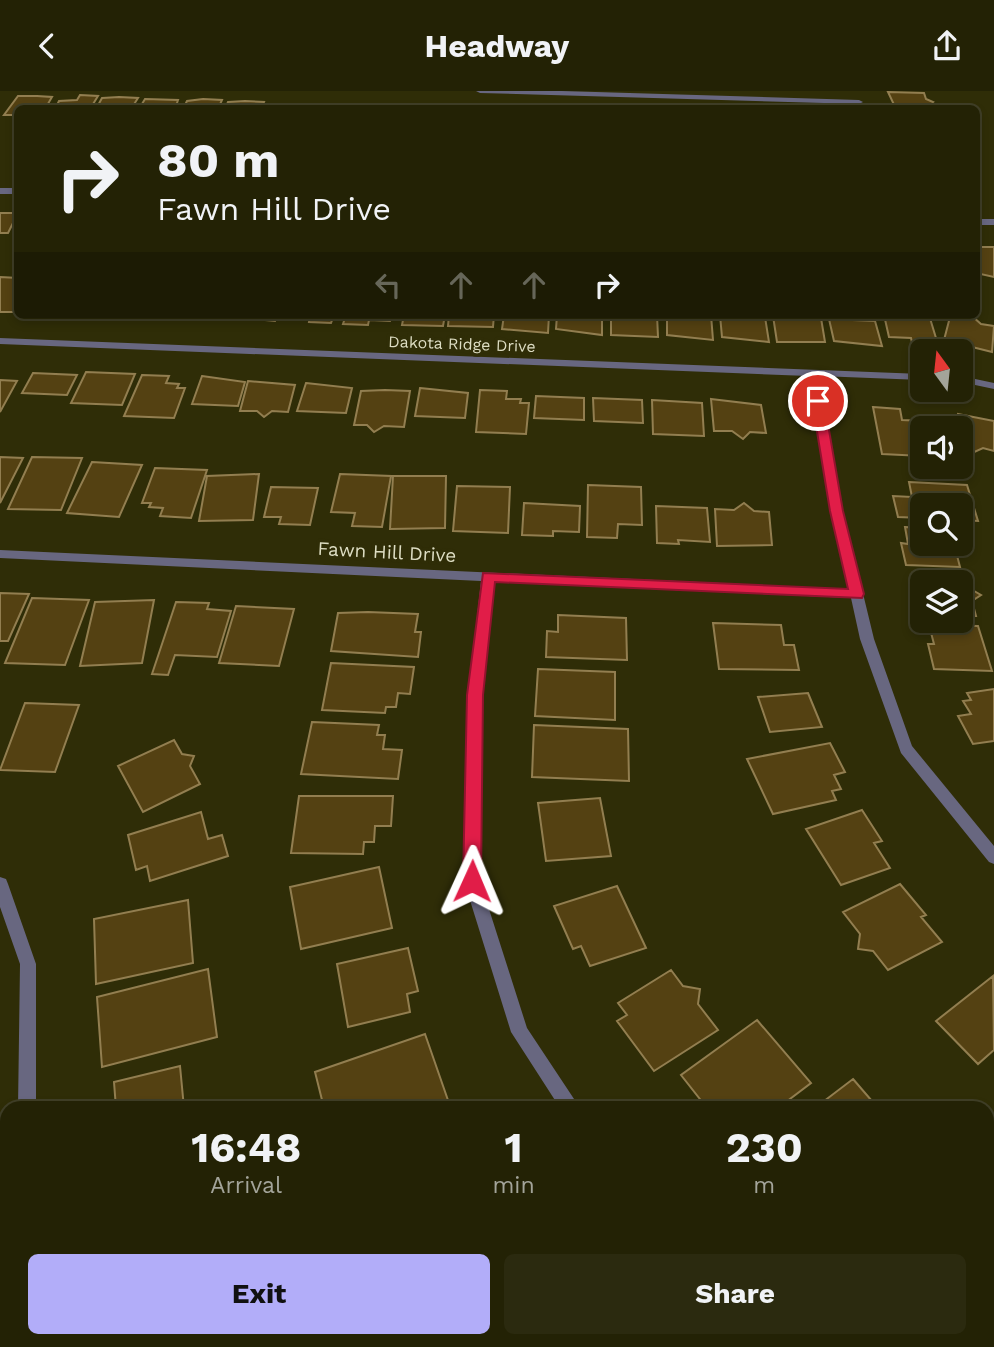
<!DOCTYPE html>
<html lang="en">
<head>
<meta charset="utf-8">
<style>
  body { margin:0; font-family:"Work Sans",sans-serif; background:#2b2a0f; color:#f1f3f6; height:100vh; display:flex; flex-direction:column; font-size:26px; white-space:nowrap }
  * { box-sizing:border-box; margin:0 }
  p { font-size:23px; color:#a3a49a }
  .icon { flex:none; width:38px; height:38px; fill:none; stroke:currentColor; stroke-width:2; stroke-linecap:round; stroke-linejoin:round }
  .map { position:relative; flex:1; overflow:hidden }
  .sheet { position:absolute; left:0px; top:1010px; width:994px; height:247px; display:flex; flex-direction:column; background:#232205; border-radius:21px 21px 0 0; box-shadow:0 4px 10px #0003,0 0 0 2px #403f27 }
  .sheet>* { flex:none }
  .banner { position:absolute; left:14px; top:14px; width:966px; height:214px; border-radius:10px; box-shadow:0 4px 10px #0003,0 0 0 2px #403f27; background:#232205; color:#f1f3f6; overflow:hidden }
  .needle { width:46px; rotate:345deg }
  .fabs { position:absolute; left:910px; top:248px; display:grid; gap:14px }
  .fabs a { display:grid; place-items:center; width:63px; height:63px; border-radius:10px; background:#232205; box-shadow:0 4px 10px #0003,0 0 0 2px #403f27; font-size:35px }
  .pin { position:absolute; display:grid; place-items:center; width:60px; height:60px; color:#fff; margin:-30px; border:4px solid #fff; border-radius:50%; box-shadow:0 2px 7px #0007 }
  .me { position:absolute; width:77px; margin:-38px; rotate:1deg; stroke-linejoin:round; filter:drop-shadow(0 0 5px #0008) }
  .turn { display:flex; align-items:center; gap:24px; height:147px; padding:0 28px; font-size:32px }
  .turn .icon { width:91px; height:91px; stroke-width:2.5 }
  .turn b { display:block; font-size:49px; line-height:60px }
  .lanes { display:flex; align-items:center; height:66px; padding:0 28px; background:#0003; justify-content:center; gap:35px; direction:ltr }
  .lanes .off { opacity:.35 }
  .eta { display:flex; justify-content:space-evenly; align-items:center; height:119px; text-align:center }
  .eta b { font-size:42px; font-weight:700; line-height:49px }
  .button { display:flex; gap:14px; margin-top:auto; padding:14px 28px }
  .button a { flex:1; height:80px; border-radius:10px; background:#b2adf9; color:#111; font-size:28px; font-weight:700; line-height:80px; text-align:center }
  .button a+a { background:#2b2a0f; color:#f1f3f6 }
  header { display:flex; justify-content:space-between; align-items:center; height:91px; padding:0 28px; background:#232205; font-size:32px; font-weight:700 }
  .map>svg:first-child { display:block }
</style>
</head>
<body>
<header><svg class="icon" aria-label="back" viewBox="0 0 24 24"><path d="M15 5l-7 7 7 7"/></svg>Headway<svg class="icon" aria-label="share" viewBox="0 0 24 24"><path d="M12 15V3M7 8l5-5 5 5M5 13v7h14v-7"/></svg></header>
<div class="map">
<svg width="994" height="1256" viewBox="0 0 994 1256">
  <rect width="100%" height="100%" fill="#2f2d07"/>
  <path fill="#544112" stroke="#927e50" stroke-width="2" d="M888 1 924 2 926 8 933 11 929 14 930 18H896Z
    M80 4 98 5 90 18H55L59 10 77 9Z
    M18 5H37L52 6 45 18H18V24H4Z
    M102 7 119 6 138 7 131 18H96Z
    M145 8 178 9 175 18H139Z
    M203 8 222 9 218 18H183L187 10Z
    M228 11 245 10 264 11 261 18H225Z
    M270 13 306 14 305 18H268Z
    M392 14 391 18H355L356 15Z
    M0 122H18L8 142H0Z
    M976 156H994V186L976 182Z
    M0 186 18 187V214L13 221H0Z
    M233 224H277L275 230 232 226Z
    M334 224 331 232 309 231 310 226 297 225Z
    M346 224H392L390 230 369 229 368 234 343 233Z
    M404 224H445L443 235 402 234Z
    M449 224H494L493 236 448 235Z
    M504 224H549L548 242 502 238Z
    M557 224H602V244L556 238Z
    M611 224H657L658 246 611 244Z
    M667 224H711L713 249 667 244Z
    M720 224 765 226 769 251 722 246Z
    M794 224 821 227 825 251H777L773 225Z
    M884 224H929L939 257 913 256 911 247 889 246Z
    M950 226 964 229 973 226 981 233 994 235 992 261 944 249Z
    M829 228 875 230 882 255 834 250Z
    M86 281 135 283 122 314 71 312Z
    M33 282 77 284 67 304 22 302Z
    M142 284 169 285 166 292 179 293 177 297H185L174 327 124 325Z
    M202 285 245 291 238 315 192 313Z
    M0 289 17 290 0 321Z
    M248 290 295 294 288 321 272 320 264 326 257 320H240Z
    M306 292 352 297 346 322 297 320Z
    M420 297 468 302 465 327 415 325Z
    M385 299 410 300 404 336 384 335 374 341 367 334H354L361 300Z
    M480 299 507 300 506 308H521L520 312H529L526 343 476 341Z
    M536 305 584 307V329L534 327Z
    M593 307 642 309 643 332 594 330Z
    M711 308 761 314 766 342 750 341 743 348 732 340H714Z
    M652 309 702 312 704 345 653 343Z
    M873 316 900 318 902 329 925 330 927 338H922V365L882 363Z
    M958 323 994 330V360L983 357 972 362 961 352V338H953Z
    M0 366 23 367 0 412Z
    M32 366 82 367 61 419 8 418Z
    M92 371 142 374 119 426 67 422Z
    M155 377 207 379 191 427 160 425 163 417 149 416 151 412H142Z
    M259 383 253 429 199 430 207 385Z
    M340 383 391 385 382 436 352 435 355 422 331 421Z
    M393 385H446L445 437 390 438Z
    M909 391 967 394 978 430 961 429V415H922V427L898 426 893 405 912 406Z
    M588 394 641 396 642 434 618 433 617 447 587 446Z
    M457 395 510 396 508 442 453 440Z
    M271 396 318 397 310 434 279 433 281 426H264Z
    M524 412 580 415 579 441 553 440V445L522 444Z
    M744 412 754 420 769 421 772 454 717 455 715 418 734 419Z
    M656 415 707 417 710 451 678 449 679 453 657 452Z
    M905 436 922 437V453H954L960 476 906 474 901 452 908 453Z
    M913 481 966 484 969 497 981 504 972 510 976 525H961V492H922V523H918Z
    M0 502 29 503 8 550H0Z
    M32 507 89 509 65 574 5 572Z
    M154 509 142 572 80 575 95 511Z
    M176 511 209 512 207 518 231 520 217 566 175 564 168 584 152 583Z
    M236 515 294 518 279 575 219 572Z
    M368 521 418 523 415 541H421L418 566 331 560 338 522Z
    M558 524 626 527 627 569 546 566 547 540 558 541Z
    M713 532 781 534 784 554H794L799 579 719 578Z
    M929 534 978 535 992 580 934 578 928 553H934Z
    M331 572 414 576 410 603 398 602 396 616H386L385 622 322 619Z
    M538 578 615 581V629L535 625Z
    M994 598V650L973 653 958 625 971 623 963 610 971 609 967 602Z
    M808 602 822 636 770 641 758 606Z
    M25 612 79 614 55 681 0 679Z
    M312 631 379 634 377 644H385L383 658 402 659 398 688 301 683Z
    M534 634 628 638 629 690 532 686Z
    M174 649 182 663 194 665 190 675 200 693 143 721 118 675Z
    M830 652 845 681 834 684 841 698 832 700 836 709 773 723 747 668Z
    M299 705H393L391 735H375L374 751H364L363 763 291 762Z
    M600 707 611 765 546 770 538 712Z
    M862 719 882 750 874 752 890 777 841 794 806 738Z
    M201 721 208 748 222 744 228 765 150 790 147 775 136 779 128 744Z
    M379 776 392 837 301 858 290 796Z
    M900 793 926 824 921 826 942 851 888 879 873 860 858 858 860 843 843 821Z
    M617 795 646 857 590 875 581 855 573 858 554 815Z
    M188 809 193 872 96 893 94 828Z
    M408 857 418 900 407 903 410 921 348 936 337 873Z
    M208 878 217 946 102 976 97 906Z
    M671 879 683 895 700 898 698 913 718 939 654 980 617 930 627 924 618 912Z
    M993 885 994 959 978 973 936 930Z
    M757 929 811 992 778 1017H707L681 984Z
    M425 943 450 1015 324 1017 315 981Z
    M180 975 184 1017H116L114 991Z
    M853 988 878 1017H815Z
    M133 1250H205V1256H133Z
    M428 1250H489L478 1256H422Z
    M525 1250H563L567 1256H517Z
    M838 1250H903L845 1256H840Z"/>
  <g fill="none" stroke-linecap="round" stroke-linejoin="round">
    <path fill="#686780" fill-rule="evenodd" d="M476 0H562L859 9 863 11 859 13 480 2Z
      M0 97H18V103H0Z
      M976 128H994V134H976Z
      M0 247 922 283V289L819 285 843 420 874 548 912 655 994 755V773L989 771 901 662 860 548 851 507 494 491 482 604 480 790 527 937 580 1017H560L511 941 464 790 468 604 481 490 0 467V459L849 498 831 420 808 285 0 253Z
      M961 285 994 292V298L961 291Z
      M0 786 6 788 8 793 36 873V1017H18L20 873 0 816Z
      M17 1250H37V1256H17Z"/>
  </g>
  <path fill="#e11d48" stroke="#92132f" stroke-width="2" d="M818 306 824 310 843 420 864 503 862 507 495 491 483 604 481 790 472 798 466 796 463 790 467 604 483 482 848 498 830 420 812 310Z"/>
  <g text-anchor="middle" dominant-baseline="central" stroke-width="7" stroke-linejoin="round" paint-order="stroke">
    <g font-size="16" fill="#ddddc3" stroke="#2f2d07">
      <text transform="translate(462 253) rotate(2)">Dakota Ridge Drive</text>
    </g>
    <g font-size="19" fill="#ddddc3" stroke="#2f2d07">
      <text transform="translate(387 461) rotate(3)">Fawn Hill Drive</text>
    </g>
  </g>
</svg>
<div class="fabs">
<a><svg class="needle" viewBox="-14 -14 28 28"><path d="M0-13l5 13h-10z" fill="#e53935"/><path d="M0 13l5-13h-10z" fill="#a3a49a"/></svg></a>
<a><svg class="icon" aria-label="sound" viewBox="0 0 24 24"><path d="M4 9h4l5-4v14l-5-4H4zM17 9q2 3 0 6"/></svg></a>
<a><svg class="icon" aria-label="search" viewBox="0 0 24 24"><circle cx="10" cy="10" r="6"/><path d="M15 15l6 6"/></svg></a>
<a><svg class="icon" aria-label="layers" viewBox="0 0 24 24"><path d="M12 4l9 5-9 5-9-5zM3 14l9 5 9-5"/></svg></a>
</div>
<div class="pin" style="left:818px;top:310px;background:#d93025"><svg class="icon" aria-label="arrive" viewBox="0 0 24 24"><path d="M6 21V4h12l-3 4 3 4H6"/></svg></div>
<svg class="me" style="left:472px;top:790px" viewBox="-20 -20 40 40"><path d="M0-17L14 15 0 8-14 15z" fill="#e11d48" stroke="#fff" stroke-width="4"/></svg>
<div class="banner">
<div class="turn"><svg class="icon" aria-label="right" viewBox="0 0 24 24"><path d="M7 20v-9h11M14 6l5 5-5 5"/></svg><div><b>80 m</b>Fawn Hill Drive</div></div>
<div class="lanes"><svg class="icon off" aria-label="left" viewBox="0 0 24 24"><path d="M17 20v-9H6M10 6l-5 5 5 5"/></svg><svg class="icon off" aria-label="ahead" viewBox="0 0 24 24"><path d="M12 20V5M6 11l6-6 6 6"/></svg><svg class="icon off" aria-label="ahead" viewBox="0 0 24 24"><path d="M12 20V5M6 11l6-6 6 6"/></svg><svg class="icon" aria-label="right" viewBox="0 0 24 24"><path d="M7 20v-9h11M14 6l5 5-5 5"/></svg></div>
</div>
<section class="sheet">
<div class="eta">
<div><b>16:48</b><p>Arrival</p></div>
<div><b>1</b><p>min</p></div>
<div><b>230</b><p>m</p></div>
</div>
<div class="button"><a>Exit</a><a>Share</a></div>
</section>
</div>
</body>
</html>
